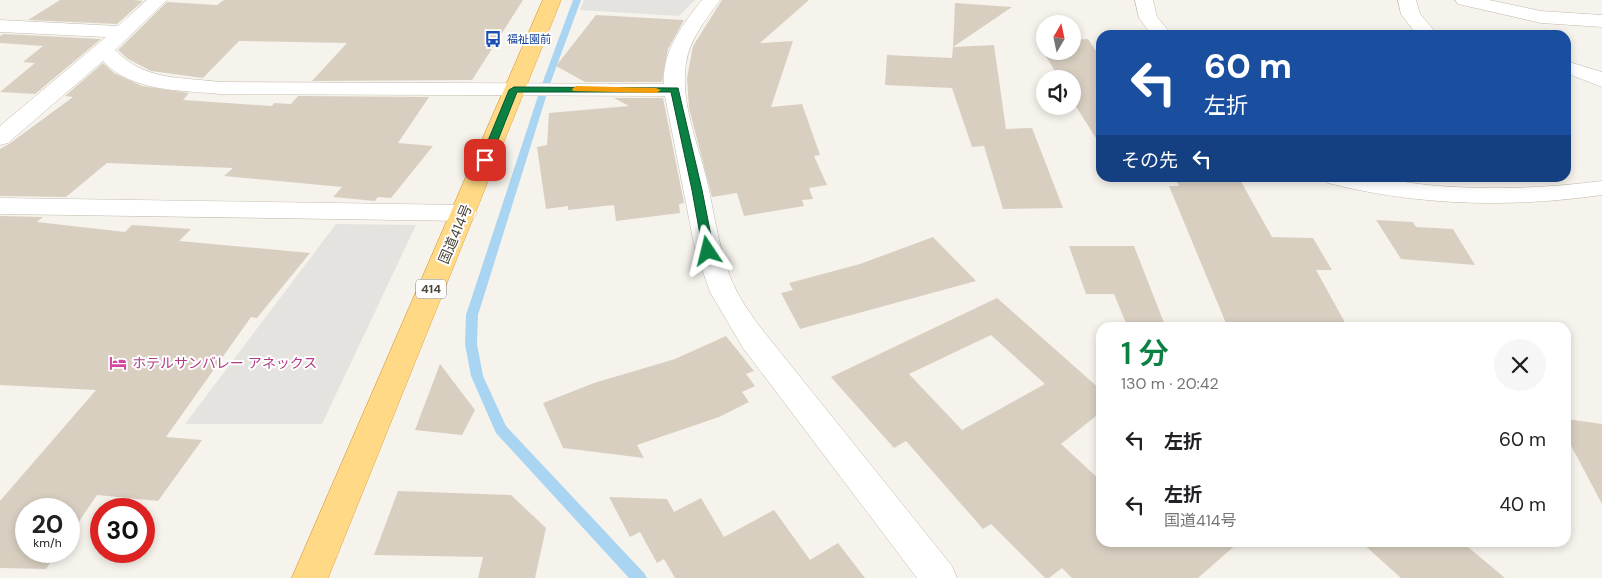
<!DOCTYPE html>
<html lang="ja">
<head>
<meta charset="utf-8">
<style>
  body { margin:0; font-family:"DM Sans","Noto Sans JP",sans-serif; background:#f6f6f6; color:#202124; height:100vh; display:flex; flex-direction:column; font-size:19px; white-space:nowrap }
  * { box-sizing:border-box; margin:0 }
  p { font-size:16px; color:#757577 }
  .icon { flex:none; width:28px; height:28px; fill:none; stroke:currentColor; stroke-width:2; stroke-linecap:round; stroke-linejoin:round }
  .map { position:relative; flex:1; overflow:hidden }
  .panel { position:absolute; left:1096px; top:322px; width:475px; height:225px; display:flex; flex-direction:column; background:#fff; border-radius:15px; box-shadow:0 2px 8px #0003 }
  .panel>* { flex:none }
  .top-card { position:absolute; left:1096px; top:30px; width:475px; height:152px; border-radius:15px; box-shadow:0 2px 8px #0003; background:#1a4fa0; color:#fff; overflow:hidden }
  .needle { width:32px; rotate:9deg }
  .controls { position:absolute; left:1036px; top:15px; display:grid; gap:10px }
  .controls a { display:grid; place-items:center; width:45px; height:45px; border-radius:50%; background:#fff; box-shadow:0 2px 8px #0003; font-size:25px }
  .speed { position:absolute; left:15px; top:498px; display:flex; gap:10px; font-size:25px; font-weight:700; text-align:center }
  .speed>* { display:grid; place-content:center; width:65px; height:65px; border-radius:50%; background:#fff; box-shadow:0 2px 8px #0003; line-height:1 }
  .speed small { font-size:12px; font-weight:400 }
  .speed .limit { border:8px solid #d22; background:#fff; color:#111 }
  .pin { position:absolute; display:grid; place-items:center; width:42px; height:42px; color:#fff; margin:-21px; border-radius:10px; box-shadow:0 2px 8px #0006 }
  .me { position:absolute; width:55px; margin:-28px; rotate:350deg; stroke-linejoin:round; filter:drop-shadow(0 0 4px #0008) }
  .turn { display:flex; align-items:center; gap:18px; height:105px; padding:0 25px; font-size:22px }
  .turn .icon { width:65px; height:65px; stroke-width:2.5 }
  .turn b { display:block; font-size:35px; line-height:42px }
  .then { display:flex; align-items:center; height:48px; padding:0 25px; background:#0003; gap:10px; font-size:19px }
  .round { display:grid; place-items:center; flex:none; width:52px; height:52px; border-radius:26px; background:#f6f6f6 }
  .headline { display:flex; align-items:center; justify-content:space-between; height:85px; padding:0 25px }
  h1 { font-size:30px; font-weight:600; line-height:38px; color:#0b8043 }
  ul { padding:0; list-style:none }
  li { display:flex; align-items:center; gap:15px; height:65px; padding:0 25px }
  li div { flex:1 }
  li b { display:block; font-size:19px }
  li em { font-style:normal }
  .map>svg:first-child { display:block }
</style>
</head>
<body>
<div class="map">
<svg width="1602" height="578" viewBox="0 0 1602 578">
  <rect width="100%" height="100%" fill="#f6f3ec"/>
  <path fill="#e5e3e0" d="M584 0H695L679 16 580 10Z
    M336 224 416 225 322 424H185Z"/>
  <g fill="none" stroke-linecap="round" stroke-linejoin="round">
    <path fill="#a9d4f2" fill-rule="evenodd" d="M573 0H581L550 84 478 315 477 344 483 376 506 426 644 573 647 578H629L496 433 471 376 465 344 466 315 542 84Z"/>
  </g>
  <path fill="#d8cfc1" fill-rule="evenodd" d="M60 0H134L143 1 117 24 28 20Z
    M224 0H523L472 80 312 81 347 43 239 41 203 78 151 71 128 59 118 50 167 2 217 5Z
    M722 0H809L760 43 793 41 771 107 802 104 820 155 814 156 827 185 809 188 813 199 802 200 804 206 744 216 737 193 712 197 689 108 687 78 693 46Z
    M955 3 1012 7 953 47Z
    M596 15 684 20 668 49 662 82H585L556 66Z
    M4 34 101 39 35 94 0 92 35 63 23 62 43 46 0 43V36Z
    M1088 39 1101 58V146L1072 100V79H1060L1037 42H1045V51H1072V40Z
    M994 45 1006 129 1032 128 1063 208 1003 209 984 146 972 147 952 88 885 85 887 55 952 58 953 47Z
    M103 63 114 73 142 86 189 93 183 100 272 106 274 103 291 104 298 96 429 97 398 143 433 146 391 198 378 197 375 201 333 197 342 187 224 176 233 168 107 163 66 197 0 196V149L9 144 73 97 65 96Z
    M614 98H663L684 203 679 204 680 213 616 221 614 205 568 210V206L546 209 537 147 547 145 549 113 629 106Z
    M1175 178H1239L1272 237 1313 238 1332 270H1316L1348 328H1228L1169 186H1179Z
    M0 216 43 217 37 222 125 232 132 225 191 229 179 241 310 253 257 318 251 317 166 437 202 440 158 501 97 495 69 536V509H26V551H58L46 569 0 568V501L96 390 0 385Z
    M1376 220 1413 222 1416 227 1453 229 1475 265 1401 259Z
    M933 237 976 281 800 329 781 293 793 290 789 283 860 264Z
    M1069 246H1134L1166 328H1128L1114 294H1086Z
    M997 298 1101 390V412L1061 444 1101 481V542H1239L1198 578H1072L1062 568 1049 578H1045L991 524 983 529 906 441 894 448 831 377ZM991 335 1045 384 962 430 909 374Z
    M726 336 754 371 746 374 755 386 742 392 749 402 719 417 637 445 644 458 563 448 543 403 594 383 675 359Z
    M440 364 475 410 462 435 415 430Z
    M1566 419 1602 424V504L1566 436Z
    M398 491 511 495 546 528 535 578H478L483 557 374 555Z
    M609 497 667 499 674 512 701 498 724 537 774 510 810 560 838 543 865 578H675L664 559 657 563 640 532 630 537Z
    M1361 542H1462L1505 578H1401Z"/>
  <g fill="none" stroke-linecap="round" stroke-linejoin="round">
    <g stroke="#c2bbae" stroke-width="1">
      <path id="minor" d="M147 0H167L115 50C145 81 180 77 220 82L664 84C662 51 683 24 702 0H720C706 20 690 38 686 63 680 103 698 143 707 181 714 212 718 244 729 274 737 295 750 314 764 332L952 566 957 578H917L743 348 710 292 695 249 665 96 220 94C180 90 132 92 103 61L8 143 0 145V126L106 37 0 32V20L118 26Z
        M1135 0H1153L1157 17 1172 35H1152L1139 18Z
        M1398 0H1416L1420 14 1438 35H1417L1401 14Z
        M1455 0H1489L1541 11 1602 15V27L1541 23 1458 4Z
        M1566 61 1602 72V87L1566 73Z
        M1324 178C1362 173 1400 183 1438 186 1493 190 1547 188 1602 181V195C1510 208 1418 206 1328 183Z
        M0 198 464 205 473 207 477 213 473 219 464 221 0 214Z"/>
    </g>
    <g stroke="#e0a43c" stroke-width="1">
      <path id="trunk" d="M543 0H561L328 578H292Z"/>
    </g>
    <use href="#minor" fill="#fff" fill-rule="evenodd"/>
    <use href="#trunk" fill="#ffd985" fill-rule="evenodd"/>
  </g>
  <path fill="#0b8043" stroke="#07532c" d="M514 87 678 88 702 190 714 251 712 253H704L703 251 692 190 671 92H517L490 160 482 162 480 160 509 90Z"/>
  <path fill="#f59e0b" d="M576 86 656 88 661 90 656 93 573 91 572 89Z"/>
  <defs>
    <g id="bus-bare" transform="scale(1.35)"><path d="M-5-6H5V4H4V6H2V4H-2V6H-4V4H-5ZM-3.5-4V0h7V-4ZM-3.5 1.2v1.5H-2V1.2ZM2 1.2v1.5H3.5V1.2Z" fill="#1a4fb4" stroke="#fff" stroke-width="2.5" paint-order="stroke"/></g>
    <g id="hotel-bare" transform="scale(1.35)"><path d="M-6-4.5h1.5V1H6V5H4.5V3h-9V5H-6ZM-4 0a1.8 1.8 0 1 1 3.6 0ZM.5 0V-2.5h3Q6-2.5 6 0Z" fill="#d1479c" stroke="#fff" stroke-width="2.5" paint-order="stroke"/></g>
  </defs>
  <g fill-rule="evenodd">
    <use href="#bus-bare" x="493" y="39"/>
    <use href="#hotel-bare" x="118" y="363"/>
  </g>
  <g text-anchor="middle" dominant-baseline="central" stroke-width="4" stroke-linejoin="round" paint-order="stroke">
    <g font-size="11" fill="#164399" stroke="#fff" text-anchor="start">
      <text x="507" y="39">福祉園前</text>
    </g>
    <rect fill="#fff" stroke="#817c74" stroke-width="1" x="416" y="279.5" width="30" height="19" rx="4"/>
    <g font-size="12" font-weight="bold" fill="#4b4439">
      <text x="431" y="289">414</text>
    </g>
    <g font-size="14" fill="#4b4439" stroke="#fff">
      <text transform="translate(455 234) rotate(-67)">国道414号</text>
    </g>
    <g font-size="14" fill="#b23c85" stroke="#fff" text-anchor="start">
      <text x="132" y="363">ホテルサンバレー アネックス</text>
    </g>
  </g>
</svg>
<div class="controls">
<a><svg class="needle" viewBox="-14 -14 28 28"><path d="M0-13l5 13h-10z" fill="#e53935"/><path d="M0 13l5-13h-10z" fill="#757577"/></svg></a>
<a><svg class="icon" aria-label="sound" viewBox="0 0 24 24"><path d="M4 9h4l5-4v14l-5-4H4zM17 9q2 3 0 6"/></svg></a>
</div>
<div class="speed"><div>20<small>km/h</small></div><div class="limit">30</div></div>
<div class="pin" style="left:485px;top:160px;background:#d93025"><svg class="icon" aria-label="arrive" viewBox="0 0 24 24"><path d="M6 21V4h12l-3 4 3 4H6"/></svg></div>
<svg class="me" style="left:708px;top:251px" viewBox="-20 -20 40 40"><path d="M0-17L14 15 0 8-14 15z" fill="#0b8043" stroke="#fff" stroke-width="4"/></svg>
<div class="top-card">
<div class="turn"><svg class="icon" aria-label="left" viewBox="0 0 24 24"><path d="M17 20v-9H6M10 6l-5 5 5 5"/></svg><div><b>60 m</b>左折</div></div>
<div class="then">その先<svg class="icon" aria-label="left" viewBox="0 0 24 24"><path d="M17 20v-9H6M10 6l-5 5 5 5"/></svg></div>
</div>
<section class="panel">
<div class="headline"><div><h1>1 分</h1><p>130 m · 20:42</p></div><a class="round"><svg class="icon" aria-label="close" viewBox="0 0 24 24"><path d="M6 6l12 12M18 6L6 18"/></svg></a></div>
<ul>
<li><svg class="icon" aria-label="left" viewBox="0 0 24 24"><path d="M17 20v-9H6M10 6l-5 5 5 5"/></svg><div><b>左折</b></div><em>60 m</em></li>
<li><svg class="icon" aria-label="left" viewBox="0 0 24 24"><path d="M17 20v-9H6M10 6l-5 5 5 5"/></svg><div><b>左折</b><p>国道414号</p></div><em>40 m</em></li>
</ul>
</section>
</div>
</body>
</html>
